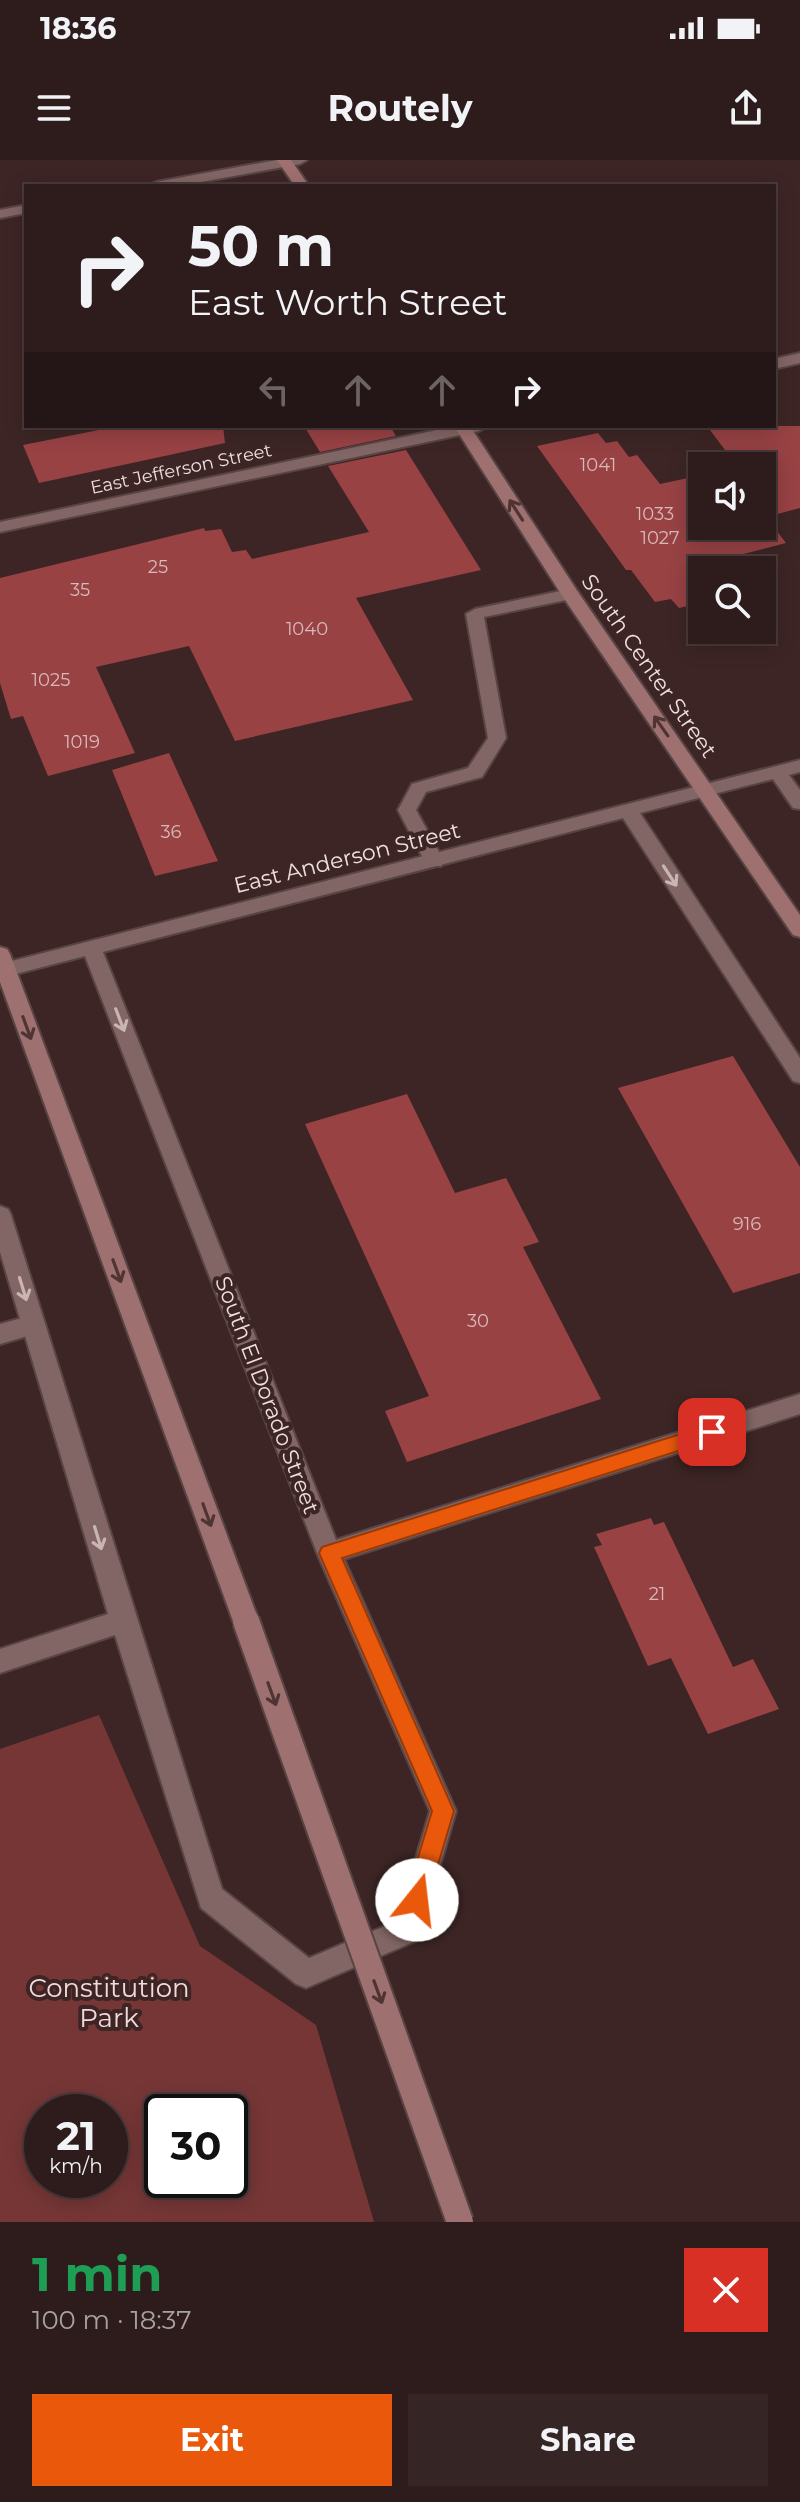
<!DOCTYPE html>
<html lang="en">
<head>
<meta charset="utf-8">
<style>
  body { margin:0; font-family:Montserrat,sans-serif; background:#362525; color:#f1f3f6; height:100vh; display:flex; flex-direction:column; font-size:30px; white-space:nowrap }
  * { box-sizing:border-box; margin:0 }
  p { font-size:26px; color:#a7a1a3 }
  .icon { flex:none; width:44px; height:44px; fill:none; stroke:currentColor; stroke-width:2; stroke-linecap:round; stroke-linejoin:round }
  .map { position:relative; height:2062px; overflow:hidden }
  .drawer { display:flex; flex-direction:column; background:#2e1c1c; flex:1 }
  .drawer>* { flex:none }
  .guide { position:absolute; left:24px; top:24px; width:752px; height:244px; border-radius:0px; box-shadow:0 4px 20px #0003,0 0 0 2px #493a3b; background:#2e1c1c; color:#f1f3f6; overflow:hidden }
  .buttons { position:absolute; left:688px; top:292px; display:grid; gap:16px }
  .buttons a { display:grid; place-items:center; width:88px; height:88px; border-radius:0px; background:#2e1c1c; box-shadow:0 4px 20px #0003,0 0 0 2px #493a3b; font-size:40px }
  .speed { position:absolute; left:24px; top:1934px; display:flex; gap:16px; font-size:40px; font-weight:700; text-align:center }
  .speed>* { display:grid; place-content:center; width:104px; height:104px; border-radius:50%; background:#2e1c1c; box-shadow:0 4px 20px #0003,0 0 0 2px #493a3b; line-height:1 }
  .speed small { font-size:20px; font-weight:400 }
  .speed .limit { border:4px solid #111; border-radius:12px; background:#fff; color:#111 }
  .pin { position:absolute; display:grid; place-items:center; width:68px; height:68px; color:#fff; margin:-34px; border-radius:16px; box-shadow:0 4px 12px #0006 }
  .me { position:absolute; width:88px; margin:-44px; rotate:16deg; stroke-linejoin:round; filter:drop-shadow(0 0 6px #0008) }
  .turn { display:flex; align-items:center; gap:28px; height:168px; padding:0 32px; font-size:36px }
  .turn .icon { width:104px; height:104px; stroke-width:2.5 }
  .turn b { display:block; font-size:56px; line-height:68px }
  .lanes { display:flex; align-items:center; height:76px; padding:0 32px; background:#0003; justify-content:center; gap:40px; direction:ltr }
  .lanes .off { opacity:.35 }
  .round { display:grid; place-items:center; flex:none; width:84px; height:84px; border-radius:0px; background:#362525 }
  .head { display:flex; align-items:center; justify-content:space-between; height:136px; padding:0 32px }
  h1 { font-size:48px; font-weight:700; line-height:60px; color:#1e9e55 }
  .cta { display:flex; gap:16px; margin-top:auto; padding:16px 32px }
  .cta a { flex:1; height:92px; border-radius:0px; background:#ea580c; color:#fff; font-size:32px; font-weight:700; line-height:92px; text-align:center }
  .cta a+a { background:#362525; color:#f1f3f6 }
  .status { display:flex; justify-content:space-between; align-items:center; height:56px; padding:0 40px; background:#2e1c1c; direction:ltr }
  .status svg { height:22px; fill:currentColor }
  header { display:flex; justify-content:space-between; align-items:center; height:104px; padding:0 32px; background:#2e1c1c; font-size:36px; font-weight:700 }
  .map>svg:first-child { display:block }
</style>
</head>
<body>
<div class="status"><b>18:36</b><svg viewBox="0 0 49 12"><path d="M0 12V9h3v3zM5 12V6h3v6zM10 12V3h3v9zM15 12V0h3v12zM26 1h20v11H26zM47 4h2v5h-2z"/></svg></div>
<header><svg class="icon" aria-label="menu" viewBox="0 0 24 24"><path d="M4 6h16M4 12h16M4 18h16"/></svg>Routely<svg class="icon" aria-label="share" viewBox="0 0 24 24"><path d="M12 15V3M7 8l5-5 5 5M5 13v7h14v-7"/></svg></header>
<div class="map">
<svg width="800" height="2062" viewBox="0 0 800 2062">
  <rect width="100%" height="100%" fill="#3d2525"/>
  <path fill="#763636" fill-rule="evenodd" d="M99 1555 200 1786 316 1865 374 2062H0V1589ZM42 1952H110V2020H42ZM162 1952H230V2020H162Z"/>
  <path fill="#984244" d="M119 266H223L225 283 39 323 23 285Z
    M304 266H390L396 276 320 292Z
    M707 266H800V348L766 357 786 383 724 399 732 410H702V443L679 448 671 439 655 442 631 410H626L537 286 598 273 606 283 617 281 629 297 637 295 660 324 702 315V366H762V306H737Z
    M406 290 481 410 356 438 413 540 235 581 189 486 96 507 135 593 48 616 23 556 11 559 0 523V418L204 368 205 371 221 369 232 392 246 390 252 399 369 372 328 306Z
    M169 593 218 701 155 716 112 610Z
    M733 896 800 1007V1113L733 1133 618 928Z
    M407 934 455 1033 506 1018 539 1082 523 1087 601 1239 407 1302 385 1251 429 1236 305 964Z
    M651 1358 654 1365 664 1362 733 1507 753 1499 779 1549 708 1574 671 1498 648 1506 594 1387 602 1385 596 1374Z"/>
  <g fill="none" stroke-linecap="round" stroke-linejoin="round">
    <g stroke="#584444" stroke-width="4">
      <path id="service" d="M570 429 579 434 576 438 484 457 506 578 482 617 426 632 416 650 444 701 441 706H427L398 650 412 624 468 608 488 578 466 454 475 449Z
        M33 1155 41 1158 45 1165 41 1172 0 1184V1164Z"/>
    </g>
    <g stroke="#584444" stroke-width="4">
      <path id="minor" d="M277 0H307L300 4 179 26H149L156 22Z
        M26 45V53L0 58V50Z
        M800 193V203L774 209V199Z
        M456 266H487L479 271 0 372V362Z
        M800 600V612L789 615 800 630V649L793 648 773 619 640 653 800 898V923L793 921 623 658 103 792 336 1380 800 1234V1254L344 1399 456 1651 418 1780 306 1828 296 1824 201 1748 115 1475 0 1513V1489L108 1454 0 1092V1046L8 1049 11 1055 222 1729 309 1798 397 1761 430 1651 317 1393 85 796 0 818V804Z"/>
    </g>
    <g stroke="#584444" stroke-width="4">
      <path id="secondary" d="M277 0H291L309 26H295Z
        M454 266H470L578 432 800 755V777L793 775 561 434Z
        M0 787 7 789 10 794 259 1461 255 1469 246 1473 237 1469 233 1461 0 822Z"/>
    </g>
    <use href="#service" fill="#826665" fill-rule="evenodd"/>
    <use href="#minor" fill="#826665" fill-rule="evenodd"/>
    <use href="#secondary" fill="#9e706f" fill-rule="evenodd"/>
    <g stroke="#584444" stroke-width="30" stroke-linecap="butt">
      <path id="secondary-bridge" d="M246 1461 460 2062"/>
    </g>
    <use href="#secondary-bridge" stroke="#9e706f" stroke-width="26"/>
  </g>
  <defs><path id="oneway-shaft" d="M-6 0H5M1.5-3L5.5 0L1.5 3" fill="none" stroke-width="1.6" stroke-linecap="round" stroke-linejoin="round" transform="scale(2)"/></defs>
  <g stroke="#503434">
    <use href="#oneway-shaft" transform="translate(516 350) rotate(-123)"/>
    <use href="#oneway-shaft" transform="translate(661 566) rotate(-125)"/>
    <use href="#oneway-shaft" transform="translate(27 868) rotate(70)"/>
    <use href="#oneway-shaft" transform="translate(117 1111) rotate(70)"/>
    <use href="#oneway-shaft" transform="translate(207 1355) rotate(70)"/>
    <use href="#oneway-shaft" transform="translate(272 1534) rotate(70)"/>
    <use href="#oneway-shaft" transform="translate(378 1832) rotate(70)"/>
  </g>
  <g stroke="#c9b5b4">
    <use href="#oneway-shaft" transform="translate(670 716) rotate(57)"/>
    <use href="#oneway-shaft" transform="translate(120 860) rotate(69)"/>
    <use href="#oneway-shaft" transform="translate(23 1129) rotate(73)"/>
    <use href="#oneway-shaft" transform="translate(98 1378) rotate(73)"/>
  </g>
  <path fill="#ea580c" stroke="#983908" stroke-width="2" d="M712 1264 719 1266 721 1272 719 1278 342 1398 454 1651 425 1748 417 1752 409 1748 405 1740 432 1651 319 1393 322 1387Z"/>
  <g text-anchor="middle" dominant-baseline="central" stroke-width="8" stroke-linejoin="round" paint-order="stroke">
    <g font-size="18" fill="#d9b8b8">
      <text x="598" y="305">1041</text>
      <text x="655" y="354">1033</text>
      <text x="660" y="378">1027</text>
      <text x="158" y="407">25</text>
      <text x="80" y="430">35</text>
      <text x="307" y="469">1040</text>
      <text x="51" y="520">1025</text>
      <text x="82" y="582">1019</text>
      <text x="171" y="672">36</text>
      <text x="747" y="1064">916</text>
      <text x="478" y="1161">30</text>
      <text x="657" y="1434">21</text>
    </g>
    <g font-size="18" fill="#efdfde" stroke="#3d2525">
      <text transform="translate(181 309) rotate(-12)">East Jefferson Street</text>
    </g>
    <g font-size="22" fill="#efdfde" stroke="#3d2525">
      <text transform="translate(649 506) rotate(55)">South Center Street</text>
      <text transform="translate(347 698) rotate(-14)">East Anderson Street</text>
      <text transform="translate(267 1235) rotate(69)">South El Dorado Street</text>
    </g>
    <g font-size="26" fill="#f3d9d8" stroke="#3d2525">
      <text x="109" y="1828">Constitution<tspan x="109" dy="30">Park</tspan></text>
    </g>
  </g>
</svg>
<div class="buttons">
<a><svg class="icon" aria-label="sound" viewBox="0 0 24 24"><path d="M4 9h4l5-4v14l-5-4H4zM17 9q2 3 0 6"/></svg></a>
<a><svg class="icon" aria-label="search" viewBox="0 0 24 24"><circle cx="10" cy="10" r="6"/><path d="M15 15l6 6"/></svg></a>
</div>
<div class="speed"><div>21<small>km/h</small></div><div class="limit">30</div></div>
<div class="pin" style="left:712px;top:1272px;background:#d93025"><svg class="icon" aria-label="arrive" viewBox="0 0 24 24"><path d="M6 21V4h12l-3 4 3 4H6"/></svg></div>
<svg class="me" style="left:417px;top:1740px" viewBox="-20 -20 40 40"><circle r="19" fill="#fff"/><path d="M0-13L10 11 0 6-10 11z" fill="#ea580c"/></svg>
<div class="guide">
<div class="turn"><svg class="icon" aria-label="right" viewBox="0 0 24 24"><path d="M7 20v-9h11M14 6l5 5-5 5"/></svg><div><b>50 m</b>East Worth Street</div></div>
<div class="lanes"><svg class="icon off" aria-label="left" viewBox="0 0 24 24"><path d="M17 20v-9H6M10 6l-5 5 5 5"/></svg><svg class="icon off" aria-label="ahead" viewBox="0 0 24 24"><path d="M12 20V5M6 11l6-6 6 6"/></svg><svg class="icon off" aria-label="ahead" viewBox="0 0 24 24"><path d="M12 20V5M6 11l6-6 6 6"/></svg><svg class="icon" aria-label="right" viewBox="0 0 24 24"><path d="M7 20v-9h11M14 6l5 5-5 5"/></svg></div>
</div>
</div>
<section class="drawer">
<div class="head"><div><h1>1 min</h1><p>100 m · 18:37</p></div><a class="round" style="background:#d93025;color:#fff"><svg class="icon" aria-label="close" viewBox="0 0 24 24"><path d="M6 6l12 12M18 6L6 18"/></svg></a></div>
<div class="cta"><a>Exit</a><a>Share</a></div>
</section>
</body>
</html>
